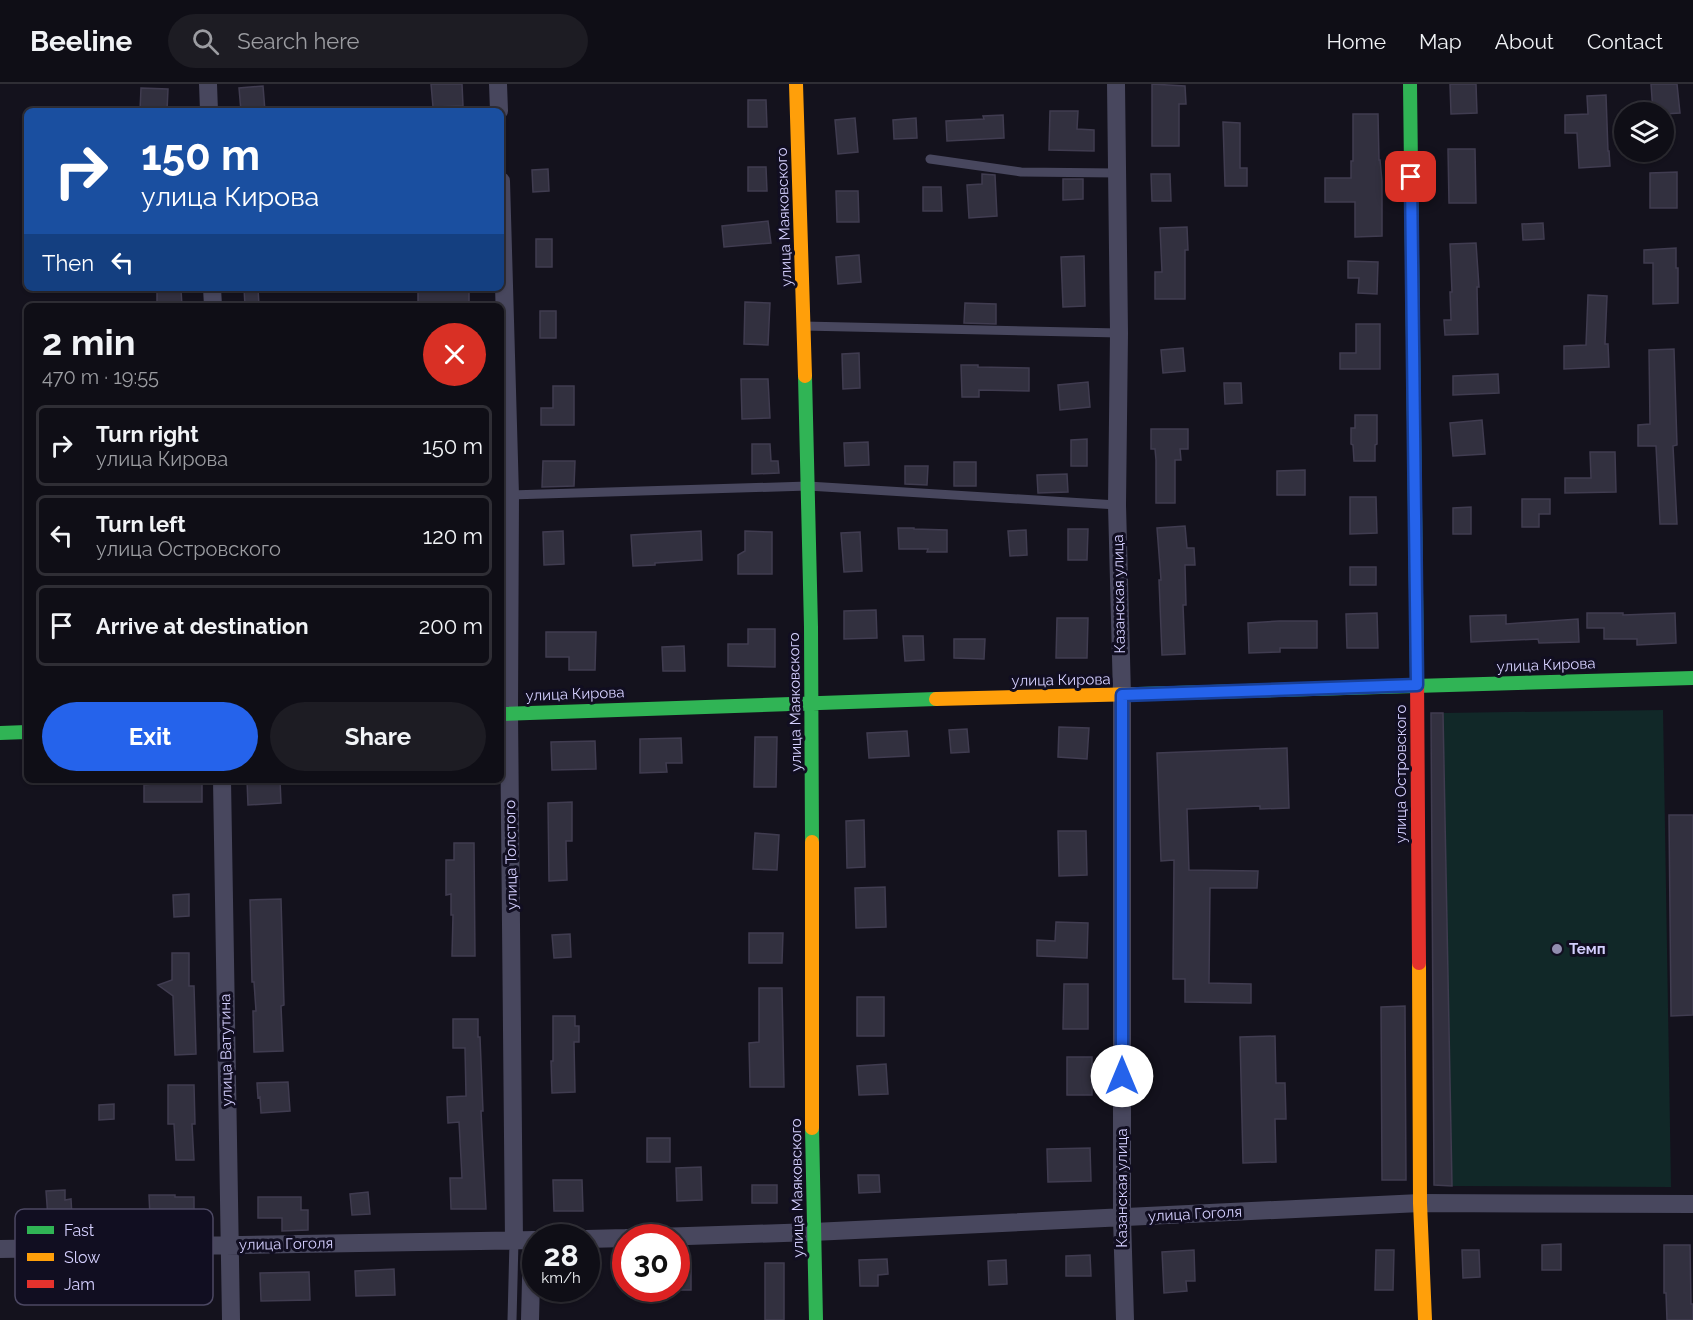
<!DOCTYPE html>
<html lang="en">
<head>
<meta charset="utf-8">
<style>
  body { margin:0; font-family:Raleway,sans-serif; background:#1d1c23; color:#f1f3f6; height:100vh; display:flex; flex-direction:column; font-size:22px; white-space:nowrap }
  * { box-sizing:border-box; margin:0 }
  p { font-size:20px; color:#9b9ca1 }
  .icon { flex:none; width:33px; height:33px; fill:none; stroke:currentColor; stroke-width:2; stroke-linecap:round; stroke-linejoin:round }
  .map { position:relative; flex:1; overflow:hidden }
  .side { position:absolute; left:24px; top:219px; width:480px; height:480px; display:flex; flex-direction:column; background:#0f0e16; border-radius:9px; box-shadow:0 2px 4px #0004,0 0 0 2px #2f2e35 }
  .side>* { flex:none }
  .top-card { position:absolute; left:24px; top:24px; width:480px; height:183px; border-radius:9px; box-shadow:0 2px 4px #0004,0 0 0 2px #2f2e35; background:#1a4fa0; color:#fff; overflow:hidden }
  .controls { position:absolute; left:1614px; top:18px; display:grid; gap:12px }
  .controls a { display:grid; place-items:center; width:60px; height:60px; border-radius:50%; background:#0f0e16; box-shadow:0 2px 4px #0004,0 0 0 2px #2f2e35; font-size:30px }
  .speed { position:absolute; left:522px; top:1140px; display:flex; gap:12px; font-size:30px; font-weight:700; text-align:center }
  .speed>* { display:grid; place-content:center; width:78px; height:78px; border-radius:50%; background:#0f0e16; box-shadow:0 2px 4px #0004,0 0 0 2px #2f2e35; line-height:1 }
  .speed small { font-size:15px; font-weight:400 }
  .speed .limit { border:9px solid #d22; background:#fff; color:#111 }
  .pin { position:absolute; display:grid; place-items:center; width:51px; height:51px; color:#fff; margin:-26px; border-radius:12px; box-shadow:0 3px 9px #0006 }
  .me { position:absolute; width:66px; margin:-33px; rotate:0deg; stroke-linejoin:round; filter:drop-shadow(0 0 4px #0008) }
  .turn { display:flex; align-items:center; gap:21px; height:126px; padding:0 18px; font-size:27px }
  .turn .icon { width:78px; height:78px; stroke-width:2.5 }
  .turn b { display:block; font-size:42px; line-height:51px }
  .then { display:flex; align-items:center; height:57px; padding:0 18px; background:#0003; gap:12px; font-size:22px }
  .round { display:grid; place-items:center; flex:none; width:63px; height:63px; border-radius:32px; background:#1d1c23 }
  .summary { display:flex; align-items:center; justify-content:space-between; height:102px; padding:0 18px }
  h1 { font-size:36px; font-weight:700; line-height:45px }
  .primary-button { display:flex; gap:12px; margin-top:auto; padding:12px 18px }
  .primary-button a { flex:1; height:69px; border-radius:36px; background:#2563eb; color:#fff; font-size:24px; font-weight:700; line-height:69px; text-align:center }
  .primary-button a+a { background:#1d1c23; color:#f1f3f6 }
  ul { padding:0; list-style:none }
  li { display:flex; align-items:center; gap:18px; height:81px; margin:0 12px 9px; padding:0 6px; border:3px solid #2f2e35; border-radius:9px }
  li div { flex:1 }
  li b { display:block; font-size:22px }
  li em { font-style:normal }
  header { display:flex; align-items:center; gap:36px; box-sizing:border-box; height:84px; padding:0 30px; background:#0f0e16; border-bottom:2px solid #2f2e35 }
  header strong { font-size:28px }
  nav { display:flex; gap:33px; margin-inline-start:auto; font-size:21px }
  .search { width:420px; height:54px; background:#1d1c23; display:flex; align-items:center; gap:15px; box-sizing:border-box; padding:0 21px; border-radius:33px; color:#9b9ca1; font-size:22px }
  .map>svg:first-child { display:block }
</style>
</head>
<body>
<header>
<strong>Beeline</strong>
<div class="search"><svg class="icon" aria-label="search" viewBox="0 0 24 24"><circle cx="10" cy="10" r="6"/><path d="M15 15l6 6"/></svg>Search here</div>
<nav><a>Home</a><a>Map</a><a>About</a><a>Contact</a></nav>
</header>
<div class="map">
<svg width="1693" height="1236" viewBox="0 0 1693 1236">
  <rect width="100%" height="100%" fill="#14121d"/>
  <path fill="#112828" d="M1663 626 1671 1103 1452 1102 1443 629Z"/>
  <path fill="#32303f" stroke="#403c50" stroke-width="1.5" d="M431 0H462L463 22 433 23Z
    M1152 0 1185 2 1186 20H1179V62H1152Z
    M1450 0H1476L1477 29 1451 30Z
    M1651 0H1677L1680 29 1664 30V28H1653Z
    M263 2 265 27H241L239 4Z
    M141 4 168 5 167 27H140Z
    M1606 11 1608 67H1609L1610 82 1579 84 1577 49H1565V31L1588 30 1587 12Z
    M748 16H766L767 43H748Z
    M1050 27H1078L1077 45 1094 46V67L1049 66Z
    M1353 30H1378L1379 76H1380L1382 97V152L1355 153V118H1325V94H1351V77H1353Z
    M1003 31 1004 54 947 57 946 37 984 35 983 32Z
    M855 34 858 68 838 70 835 36Z
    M916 34 917 54 894 55 893 36Z
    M1223 38 1240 39V84H1247V102H1225Z
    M1448 65H1475L1476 119H1449Z
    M748 83H766L767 107H748Z
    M548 85 549 107 533 108 532 86Z
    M1677 88V124H1650V89Z
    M982 90 995 91 997 132 969 134 967 101 982 100Z
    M1151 90H1170L1171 117H1152Z
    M1063 95H1083V115L1063 116Z
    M923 103H941L942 127H923Z
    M836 107H858L859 138H837Z
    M768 137 771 159 724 163 722 142Z
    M1543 139 1544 155 1523 156 1522 140Z
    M1187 143 1188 166H1185V215H1155V188H1162L1160 144Z
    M536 155H552V183H536Z
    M1476 159 1479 203H1477L1478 250 1445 251 1444 236H1451L1450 208H1452L1450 160Z
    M1676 164V184H1678V219L1653 220V179H1644V166Z
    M859 171 861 198 838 200 836 173Z
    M1084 172 1085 222 1063 223 1061 173Z
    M1348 177 1378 178 1377 210 1358 209 1359 194H1348Z
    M244 204H258L259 222H245Z
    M438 204H469V218H454V222H418V207L438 206Z
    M157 206H181L182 222H157Z
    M1588 211 1607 212 1605 260H1608L1609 283 1564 285V262L1586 261Z
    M745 218 770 219 768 261 744 260Z
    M965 219 996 220V240L964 239Z
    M540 227H556V254H540Z
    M1356 240H1380V285H1340V269H1356Z
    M1183 264 1185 287 1163 289 1161 266Z
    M1674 265 1677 361 1673 362 1677 440H1660L1656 362H1638V341L1650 340 1649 266Z
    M859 269 860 304 843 305 842 270Z
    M961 281H978V283L1029 284V307L979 306V313H962Z
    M1498 290 1499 309 1453 311V292Z
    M741 295H768L770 334 742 335Z
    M1088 298 1090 323 1060 326 1058 301Z
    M1224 299H1241L1242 319 1225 320Z
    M553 302H574V341H541V324H553Z
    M1355 331H1377V360L1375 361V377H1354L1353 361 1351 360V344H1355Z
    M1482 336 1485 370 1453 372 1450 339Z
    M1151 345H1188V365H1180L1181 376H1175V419H1156V376L1155 365H1151Z
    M1087 355V382H1071V356Z
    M868 358 869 381 845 382 844 359Z
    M752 360H770L771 377H778L779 389 752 390Z
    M1590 368H1615L1616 408 1565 409V394H1591Z
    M543 377H575L574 402 542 403Z
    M954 378H976V402H954Z
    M905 382H928L927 401 905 400Z
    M1305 386V411H1277V387Z
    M1067 390 1068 408 1038 409 1037 391Z
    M1350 413H1376L1377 449 1350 450Z
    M1522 415H1550V430H1539V443H1522Z
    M1471 423V450H1453V424Z
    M1185 442 1187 464H1194L1195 481H1185L1186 521H1183L1185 570 1162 571 1159 496H1161L1157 444Z
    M898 444H914V445L947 446V468H927L928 465H899Z
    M1068 445H1088L1087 476H1068Z
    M1026 446 1027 471 1010 472 1008 447Z
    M563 447 564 480 544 481 543 448Z
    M701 447 702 476 655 479V481L633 482 631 451Z
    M745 447 772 448V490H738V471L745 467Z
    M860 448 862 487 844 488 841 449Z
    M1350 483H1376V501H1350Z
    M876 526 877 554 844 555V527Z
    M1377 529 1378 564H1347L1346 530Z
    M1587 529H1623V531L1675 529 1676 559 1637 561V555H1604V544H1587Z
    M1506 531V540L1578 535 1579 558 1539 559 1538 555 1471 558 1470 532Z
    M1057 534H1088L1087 574H1056Z
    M1279 537H1317V564H1280V568L1249 569 1248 539Z
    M748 545H775V583L728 582V560H748Z
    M546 548H596L595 586H569V573H546Z
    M903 552H923L924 576 905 577Z
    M954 555H985L984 575 954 574Z
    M684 562 685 587H663L662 563Z
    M1431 629H1443L1452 1102 1434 1101Z
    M1059 643 1089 644 1087 675 1058 673Z
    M967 645 969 668 951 669 949 646Z
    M907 647 909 672 869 674 867 649Z
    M755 653H777L776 703H754Z
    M681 654 682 679H666L667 688 640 689V655Z
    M595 657 596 685 552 686 551 658Z
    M1287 664 1289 724 1260 725V722L1187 725 1189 786 1258 787 1257 804H1210L1209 899 1251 900V919L1185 918V895H1173L1174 776 1161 777 1157 669Z
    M153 696H190V698H202V718H144V701L153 700Z
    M247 696H280L281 719 248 721Z
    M572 718V757H566L567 796 549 797 548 719Z
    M1669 731H1693V931L1671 932Z
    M864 736 865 783 847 784 846 737Z
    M1058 747H1086L1087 791 1059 792Z
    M755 749 779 751 777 786 753 785Z
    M454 759H474L475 872H452L453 831H451V810L446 811V776H454Z
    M885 803 886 843 856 844 855 804Z
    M189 810V832L174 833 173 811Z
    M281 815 284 921 281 922 283 967 254 968 253 927H256L254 898H252L250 816Z
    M1056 838 1088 839 1087 874 1037 872V856L1055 857Z
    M749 849H783L782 879H749Z
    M570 850 571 873 554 874 552 851Z
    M172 869H189V902H194L196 970 175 971 173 912 158 901 172 896Z
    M1064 900H1088V945H1063Z
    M759 904H782L784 1003H750L749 959 759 958Z
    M857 913H884V952H857Z
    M1405 922 1406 1096H1382L1381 923Z
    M553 932H575V942H579V958H574L575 1008 552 1009 551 977H553Z
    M453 935H478V953H480L483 1027H481L486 1125H451L450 1094H462L459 1038 448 1039 447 1013 466 1012 465 964H453Z
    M1275 952 1276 999H1285L1286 1035H1275L1276 1078 1243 1079 1240 953Z
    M1067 973H1092V1011H1067Z
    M886 980 888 1010 859 1011 857 982Z
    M288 998 290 1027 261 1029 260 1013 258 1014 257 999Z
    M168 1001H194L195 1040H192L194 1076H176L174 1040H168Z
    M114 1020V1035L99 1036V1021Z
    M647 1054H670V1078H647Z
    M1090 1064 1091 1097 1048 1098 1047 1065Z
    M701 1083 702 1116 677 1117 676 1084Z
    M858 1091H879L880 1108 859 1109Z
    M553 1096H582L583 1127H554Z
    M752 1101H777V1119H752Z
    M65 1106V1116L71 1115 72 1133 48 1134 46 1107Z
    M368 1108 370 1130 352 1131 350 1110Z
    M149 1111H175V1113H194V1132H181V1138H166V1132L150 1133Z
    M258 1113H301V1126H308V1146L282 1147V1134H258Z
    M1561 1160V1186H1542V1161Z
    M1664 1161H1690L1691 1220H1693V1236H1667L1666 1209H1664Z
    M1194 1166 1195 1197H1186L1187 1207 1164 1209 1162 1168Z
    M1376 1166H1394L1393 1206H1375Z
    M1462 1166H1479L1480 1193 1463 1194Z
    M1090 1171 1091 1192H1066V1172Z
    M887 1175 888 1190 878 1191V1202H860L859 1176Z
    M1006 1176 1007 1200 989 1201 988 1177Z
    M765 1179H784V1236H765Z
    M676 1180H691V1206H676Z
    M394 1185 395 1211 356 1212 355 1187Z
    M309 1188 310 1216 261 1217 260 1189Z"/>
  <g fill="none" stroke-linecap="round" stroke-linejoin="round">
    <path stroke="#48475e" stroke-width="9" d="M930 75 1021 88 1117 89
      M803 242 1119 249
      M510 411 808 402 1117 421
      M512 1236 514 1157"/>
    <path stroke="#48475e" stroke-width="18" d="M208 0 209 27
      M498 0 499 27
      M1116 0 1119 249 1117 421 1122 611V1134L1125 1236
      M501 97 510 411 509 629 514 1157
      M212 204 213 222
      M222 696 231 1236
      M626 1154 813 1148 1420 1119 1693 1120
      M586 1155 626 1154
      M0 1165 536 1156
      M530 1236 532 1156"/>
    <path stroke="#30b455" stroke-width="14" d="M1410 0 1417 592
      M805 292 811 543 812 758
      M1138 610 1693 594
      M501 630 936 615
      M0 649 27 648
      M812 1044 816 1236"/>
    <path stroke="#ff9f0a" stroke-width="14" d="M796 0 805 292
      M936 615 1138 610
      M1419 879 1420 1119 1425 1236
      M812 1044V758"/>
    <path stroke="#e5322d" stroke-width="14" d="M1417 592 1419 879"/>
  </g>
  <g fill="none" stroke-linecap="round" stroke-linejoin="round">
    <g stroke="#184099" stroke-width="15">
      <path id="route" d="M1122 992V611L1417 601 1411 93"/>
    </g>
    <use href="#route" stroke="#2563eb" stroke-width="10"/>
  </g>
  <circle fill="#918daf" stroke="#110e21" stroke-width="2" cx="1557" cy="865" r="6"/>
  <g text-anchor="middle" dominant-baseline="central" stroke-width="6" stroke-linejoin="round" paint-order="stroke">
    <g font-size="15" fill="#d4cffe" stroke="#110e21">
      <text transform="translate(784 133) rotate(-92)">улица Маяковского</text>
      <text transform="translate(1119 510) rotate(-91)">Казанская улица</text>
      <text transform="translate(1546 581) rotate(-2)">улица Кирова</text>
      <text transform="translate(1061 596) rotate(-1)">улица Кирова</text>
      <text transform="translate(575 610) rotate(-2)">улица Кирова</text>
      <text transform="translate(795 618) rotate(-91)">улица Маяковского</text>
      <text transform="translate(1401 690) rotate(-90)">улица Островского</text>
      <text transform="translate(511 771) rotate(-91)">улица Толстого</text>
      <text transform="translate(226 966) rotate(-91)">улица Ватутина</text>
      <text transform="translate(797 1104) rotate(-91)">улица Маяковского</text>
      <text transform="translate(1122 1104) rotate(-90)">Казанская улица</text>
      <text transform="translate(1195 1130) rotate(-3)">улица Гоголя</text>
      <text transform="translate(286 1160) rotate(-1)">улица Гоголя</text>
    </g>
    <g font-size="15" font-weight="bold" fill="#d4cffe" stroke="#110e21" text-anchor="start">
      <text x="1569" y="865">Темп</text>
    </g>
  </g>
  <rect x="15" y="1125" width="198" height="96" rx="9" fill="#110e21" stroke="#4c4863" stroke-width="1.5"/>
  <rect x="27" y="1142" width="27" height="8" fill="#30b455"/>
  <rect x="27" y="1169" width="27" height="8" fill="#ff9f0a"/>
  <rect x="27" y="1196" width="27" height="8" fill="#e5322d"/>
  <g font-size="16" fill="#d4cffe">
    <text x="64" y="1152">Fast</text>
    <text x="64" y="1179">Slow</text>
    <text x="64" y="1206">Jam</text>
  </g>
</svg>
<div class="controls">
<a><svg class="icon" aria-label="layers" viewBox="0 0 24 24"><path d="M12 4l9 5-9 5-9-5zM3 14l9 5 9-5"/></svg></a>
</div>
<div class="speed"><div>28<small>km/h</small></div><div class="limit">30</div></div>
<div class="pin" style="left:1411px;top:93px;background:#d93025"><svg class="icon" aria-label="arrive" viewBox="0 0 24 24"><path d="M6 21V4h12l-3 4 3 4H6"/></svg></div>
<svg class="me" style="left:1122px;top:992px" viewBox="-20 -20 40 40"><circle r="19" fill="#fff"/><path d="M0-13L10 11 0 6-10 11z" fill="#2563eb"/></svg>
<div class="top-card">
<div class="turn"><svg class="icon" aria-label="right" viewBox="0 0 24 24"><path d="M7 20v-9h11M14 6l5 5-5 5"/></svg><div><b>150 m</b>улица Кирова</div></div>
<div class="then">Then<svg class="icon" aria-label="left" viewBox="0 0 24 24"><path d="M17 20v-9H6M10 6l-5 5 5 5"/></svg></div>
</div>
<section class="side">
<div class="summary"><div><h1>2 min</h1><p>470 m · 19:55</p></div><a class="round" style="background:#d93025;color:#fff"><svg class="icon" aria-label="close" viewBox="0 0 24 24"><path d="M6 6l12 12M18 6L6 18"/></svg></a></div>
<ul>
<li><svg class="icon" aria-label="right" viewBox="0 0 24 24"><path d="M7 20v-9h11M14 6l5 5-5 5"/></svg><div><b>Turn right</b><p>улица Кирова</p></div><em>150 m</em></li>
<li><svg class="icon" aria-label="left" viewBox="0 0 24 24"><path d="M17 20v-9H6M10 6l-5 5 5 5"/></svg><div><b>Turn left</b><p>улица Островского</p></div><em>120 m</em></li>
<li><svg class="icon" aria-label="arrive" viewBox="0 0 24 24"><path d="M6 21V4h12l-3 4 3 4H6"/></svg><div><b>Arrive at destination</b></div><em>200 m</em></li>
</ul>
<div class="primary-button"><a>Exit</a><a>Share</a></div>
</section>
</div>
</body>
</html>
